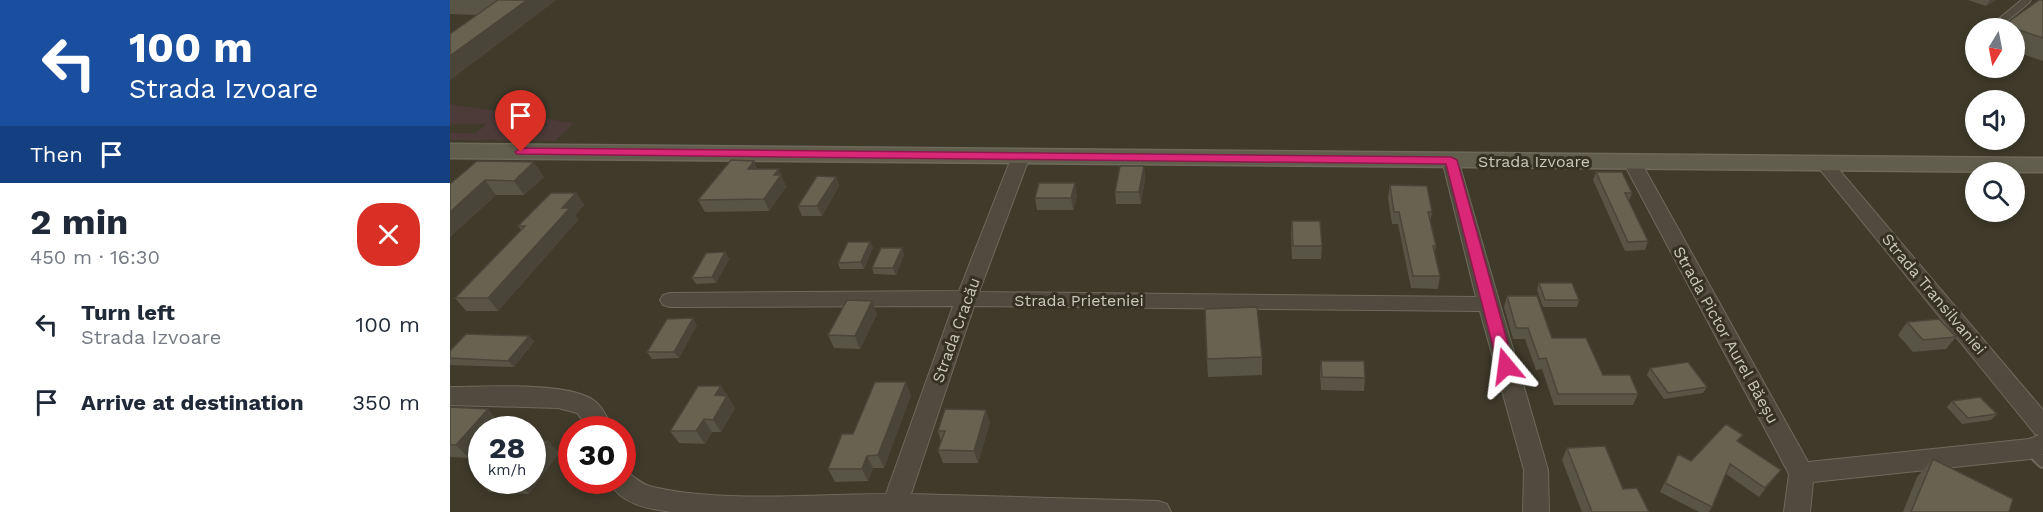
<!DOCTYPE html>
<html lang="en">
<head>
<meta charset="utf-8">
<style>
  body { margin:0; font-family:"Work Sans",sans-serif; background:#f6f6f7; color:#1f2937; height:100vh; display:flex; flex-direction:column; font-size:22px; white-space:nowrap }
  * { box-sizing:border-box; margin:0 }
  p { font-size:20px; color:#747a83 }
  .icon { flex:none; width:33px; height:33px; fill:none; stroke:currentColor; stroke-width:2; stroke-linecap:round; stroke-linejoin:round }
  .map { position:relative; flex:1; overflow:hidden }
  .sheet { display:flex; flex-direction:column; background:#fff; width:450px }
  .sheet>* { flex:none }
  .top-card { background:#1a4fa0; color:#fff; overflow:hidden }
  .needle { width:39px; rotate:190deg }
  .tools { position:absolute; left:1515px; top:18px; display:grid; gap:12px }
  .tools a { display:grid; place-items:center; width:60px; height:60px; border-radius:50%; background:#fff; box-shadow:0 3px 9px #0003; font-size:30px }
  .speed { position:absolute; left:18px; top:416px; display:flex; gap:12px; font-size:30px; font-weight:700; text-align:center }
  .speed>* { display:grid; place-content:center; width:78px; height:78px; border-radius:50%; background:#fff; box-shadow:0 3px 9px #0003; line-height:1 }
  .speed small { font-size:15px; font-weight:400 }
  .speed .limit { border:9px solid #d22; background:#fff; color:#111 }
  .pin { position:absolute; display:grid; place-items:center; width:51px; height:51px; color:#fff; margin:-62px -26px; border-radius:50% 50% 50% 0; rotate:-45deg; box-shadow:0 0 6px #0007 }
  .pin .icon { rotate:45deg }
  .me { position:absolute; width:66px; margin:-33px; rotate:344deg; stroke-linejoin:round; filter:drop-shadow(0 0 4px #0008) }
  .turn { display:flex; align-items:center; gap:21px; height:126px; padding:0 30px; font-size:27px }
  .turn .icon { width:78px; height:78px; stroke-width:2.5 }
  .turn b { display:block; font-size:42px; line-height:51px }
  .then { display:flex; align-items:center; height:57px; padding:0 30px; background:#0003; gap:12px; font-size:22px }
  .round { display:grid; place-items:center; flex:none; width:63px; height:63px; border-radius:24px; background:#f6f6f7 }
  .head { display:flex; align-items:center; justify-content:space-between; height:102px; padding:0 30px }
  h1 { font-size:36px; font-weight:700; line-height:45px }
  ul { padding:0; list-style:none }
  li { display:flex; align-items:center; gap:18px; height:78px; padding:0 30px }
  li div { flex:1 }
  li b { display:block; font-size:22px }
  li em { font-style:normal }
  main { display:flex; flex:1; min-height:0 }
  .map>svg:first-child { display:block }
</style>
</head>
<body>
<main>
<section class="sheet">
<div class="top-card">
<div class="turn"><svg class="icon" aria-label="left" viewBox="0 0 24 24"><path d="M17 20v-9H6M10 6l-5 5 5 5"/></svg><div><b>100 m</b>Strada Izvoare</div></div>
<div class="then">Then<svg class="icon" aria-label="arrive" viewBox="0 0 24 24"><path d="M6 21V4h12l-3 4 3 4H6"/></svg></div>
</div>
<div class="head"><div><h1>2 min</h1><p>450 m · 16:30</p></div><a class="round" style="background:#d93025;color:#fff"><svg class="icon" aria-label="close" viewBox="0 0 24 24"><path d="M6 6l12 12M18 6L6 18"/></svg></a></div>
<ul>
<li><svg class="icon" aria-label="left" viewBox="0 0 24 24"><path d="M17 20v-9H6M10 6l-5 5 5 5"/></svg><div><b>Turn left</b><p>Strada Izvoare</p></div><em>100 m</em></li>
<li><svg class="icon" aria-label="arrive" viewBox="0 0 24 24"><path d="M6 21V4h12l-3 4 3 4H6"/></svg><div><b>Arrive at destination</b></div><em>350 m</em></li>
</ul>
</section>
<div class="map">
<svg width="1593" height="512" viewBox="0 0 1593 512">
  <rect width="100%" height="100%" fill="#3f3a2a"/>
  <path fill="#4c3b39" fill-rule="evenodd" d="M0 104 124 123 105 141 0 140V133H26L36 124H0ZM61 123H98V124L88 133H51Z"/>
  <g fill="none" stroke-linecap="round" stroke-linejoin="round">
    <g stroke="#6d6a5c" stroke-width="9">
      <path id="service-far1" d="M1543 28 1577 0"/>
    </g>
    <g stroke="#6d6a5c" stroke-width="14">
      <path id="service" d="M1580 449 1593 462"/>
    </g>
    <g stroke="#6d6a5c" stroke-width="2">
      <path id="minor" d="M571 151 580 156 529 292 1026 297 992 160 995 156H1007L1098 470 1099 512H1073L1074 470 1030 311 524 306 461 494 708 501 717 504 721 512H222C197 509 170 504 158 480H172V470C184 474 188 484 203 487 271 503 365 494 436 494L503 306 220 307 213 305 210 300 213 295 220 293 509 291 562 156Z
        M1182 157 1191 162 1358 462 1579 439 1589 435 1585 434 1368 167 1365 163 1368 159H1380L1593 410V454L1580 459 1363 482 1360 512H1334L1339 474 1173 162Z
        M0 387C33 387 122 381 146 402 154 409 158 420 163 429H139L127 413 108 408 0 405Z"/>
    </g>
    <g stroke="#6d6a5c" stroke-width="3">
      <path id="secondary" d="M0 144 1593 158V172L0 158Z"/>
    </g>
    <use href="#service-far1" stroke="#504b3e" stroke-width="7"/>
    <use href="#service" stroke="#504b3e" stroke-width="10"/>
    <use href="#minor" fill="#504b3e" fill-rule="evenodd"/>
    <use href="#secondary" fill="#625e4d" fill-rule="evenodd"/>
  </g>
  <path fill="#595546" d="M0 0H106L0 80 27 15 0 14Z
    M1518 0H1546L1536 6Z
    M1593 0V61L1564 51V28H1551L1554 25Z
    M27 161 94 177 74 195H46L0 237Z
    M304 161 307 169 334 182 336 187 319 211 255 212 248 200Z
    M694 166 695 178 691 204H666L665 192Z
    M1146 172 1182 193 1179 201 1198 241 1195 250 1175 251 1143 180Z
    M386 177 389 186 372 216H352L348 206Z
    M940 185 982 212 980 222 986 246 985 252 990 276 988 289 961 288 948 224H942L938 198Z
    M126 193 134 205 125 215 128 220 48 311H16L5 298 71 230 68 226Z
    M627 195 623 210H587L585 198Z
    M842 221 872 246 871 259H842L841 233Z
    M420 242 423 248 414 269H390L388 263Z
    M452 248 454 255 446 275 424 274 422 268Z
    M275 252 279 259 266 283 246 284 242 278Z
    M1089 283 1129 300 1127 307H1093L1087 290Z
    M1057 296 1102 338 1153 375 1188 394 1183 405H1104L1092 369 1086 370 1075 339H1063L1054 307Z
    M427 314 410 349 384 348 378 335Z
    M1457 322 1506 337 1496 349 1463 352 1448 335Z
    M247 325 229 358 202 359 197 352Z
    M79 336 84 342 64 367 0 365V351Z
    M812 357V375L758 377 757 359Z
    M871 361 915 378 914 391 871 390 870 373Z
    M1200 368 1257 387 1253 393 1214 399 1197 375Z
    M271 386 285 408 271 432H262L255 444 229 443 220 431Z
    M461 395 434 468H423L418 481 385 482 378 469 403 434Z
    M1502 401 1547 414 1541 420 1512 424 1497 407Z
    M0 407 49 422 32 429V443L19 458 0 457Z
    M540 422 528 463H493L488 450 491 441 488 431Z
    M98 441 109 453 79 494 39 492 27 480Z
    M1289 443 1331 470 1324 479 1309 497 1276 474 1262 507 1259 512H1249L1210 492 1228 454 1241 461Z
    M1117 448 1173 489 1199 512H1132L1112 460Z
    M1483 459 1559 512H1453L1467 477Z"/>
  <path fill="#494539" d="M77 0H106L0 80V56Z
    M1540 0H1546L1536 6Z
    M304 161 309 173 298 169Z
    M84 162 94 177 74 195 64 181Z
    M694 166 695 178 691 204 689 192Z
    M329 169 336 187 319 211 314 199 324 175Z
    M386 177 389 186 372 216 367 206Z
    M35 180 46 195 0 237V212Z
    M625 183 627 195 623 210 621 198Z
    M126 193 134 205 125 215 128 220 48 311 38 298 112 208Z
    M420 242 423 248 414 269 411 262Z
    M452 248 454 255 446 275 443 268Z
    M275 252 279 259 266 283 262 277Z
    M422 301 427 314 410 349 405 336Z
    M243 318 247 325 229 358 224 352Z
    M79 336 84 342 64 367 58 361Z
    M456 382 461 395 434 468 428 455Z
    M271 386 285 408 271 432 263 420 265 395Z
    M38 409 49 422 43 429H32V443L19 458 6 445Z
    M536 410 540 422 528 463 524 451Z
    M254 419 262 432 255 444 246 431Z
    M98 441 109 453 79 494 67 481 68 480H82V461Z
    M417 456 423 468 418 481 412 469Z
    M1331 470 1324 479 1309 497 1315 488Z"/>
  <path fill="#686351" stroke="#494539" stroke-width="1.5" d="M48 0H77L0 56V34Z
    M1589 0H1593V38L1554 25Z
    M281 160 304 161 298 169H329L324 175H331L314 199 248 200Z
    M27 161 84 162 64 181 35 180 0 212V184Z
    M670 166H694L689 192H665Z
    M1146 172H1172L1182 193H1175L1198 241 1178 242Z
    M367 176 386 177 367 206H348Z
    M589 183H625L621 198H585Z
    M940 185 977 186 982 212H978L986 246H983L990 276H963L949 212H944Z
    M101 193H126L112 208H120L38 298H5L75 226H68Z
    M842 221H870L872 246H843Z
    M398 242H420L411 262 388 263Z
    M431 248H452L443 268H422Z
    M275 252 262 277 242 278 256 253Z
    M1089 283H1122L1129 300H1095Z
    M1057 296H1087L1102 338H1136L1153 375H1180L1188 394H1108L1096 358 1089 359 1078 328H1066Z
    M397 300 422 301 405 336 378 335Z
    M807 307 812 357 757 359 755 309Z
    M243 318 224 352H197L217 319Z
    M1489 319 1506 337 1473 340 1457 322Z
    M16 334 79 336 58 361 0 358V351Z
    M871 361H914L915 378 872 377Z
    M1238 362 1257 387 1218 393 1200 368Z
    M425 382H456L428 455 417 456 412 469H378L392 434H403Z
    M248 386H271L265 395 277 396 263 420 254 419 246 431H220Z
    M1530 397 1547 414 1518 418 1502 401Z
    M0 407 38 409 6 445H0Z
    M495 409 536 410 524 451 488 450 495 431H488Z
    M1276 424 1293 435 1287 441 1331 470 1315 488 1280 464 1262 507 1215 483 1228 454 1241 461Z
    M82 441H98L82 461Z
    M1155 446 1173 489 1187 488 1199 512H1142L1117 448Z
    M1483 459 1563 499 1559 512H1461Z
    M32 473V480H27Z
    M36 480H68L67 481Z"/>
  <path fill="#db2777" stroke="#8e194d" stroke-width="1.5" d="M71 148 1001 157 1007 160 1064 366 1056 372 1048 366 996 164 67 154 65 152Z"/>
  <g text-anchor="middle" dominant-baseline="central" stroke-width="6" stroke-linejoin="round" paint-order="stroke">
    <g font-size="16" fill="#cac7bb" stroke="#353123">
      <text x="1084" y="161">Strada Izvoare</text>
      <text transform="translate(1484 294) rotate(50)">Strada Transilvaniei</text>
      <text x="629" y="300">Strada Prieteniei</text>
      <text transform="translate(506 330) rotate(-70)">Strada Cracău</text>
      <text transform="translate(1276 335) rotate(61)">Strada Pictor Aurel Băeșu</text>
    </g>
  </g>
</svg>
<div class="tools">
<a><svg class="needle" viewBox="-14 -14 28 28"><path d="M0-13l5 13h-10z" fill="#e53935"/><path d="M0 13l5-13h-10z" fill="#747a83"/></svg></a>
<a><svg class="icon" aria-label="sound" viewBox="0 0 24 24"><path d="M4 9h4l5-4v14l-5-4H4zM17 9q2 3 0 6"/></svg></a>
<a><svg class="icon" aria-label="search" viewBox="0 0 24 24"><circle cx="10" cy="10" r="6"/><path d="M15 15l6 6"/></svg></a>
</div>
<div class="speed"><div>28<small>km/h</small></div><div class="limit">30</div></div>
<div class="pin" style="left:71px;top:152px;background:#d93025"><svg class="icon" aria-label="arrive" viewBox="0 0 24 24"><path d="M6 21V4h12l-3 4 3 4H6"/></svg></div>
<svg class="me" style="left:1056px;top:366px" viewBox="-20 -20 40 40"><path d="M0-17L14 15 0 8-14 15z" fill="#db2777" stroke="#fff" stroke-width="4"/></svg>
</div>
</main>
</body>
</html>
